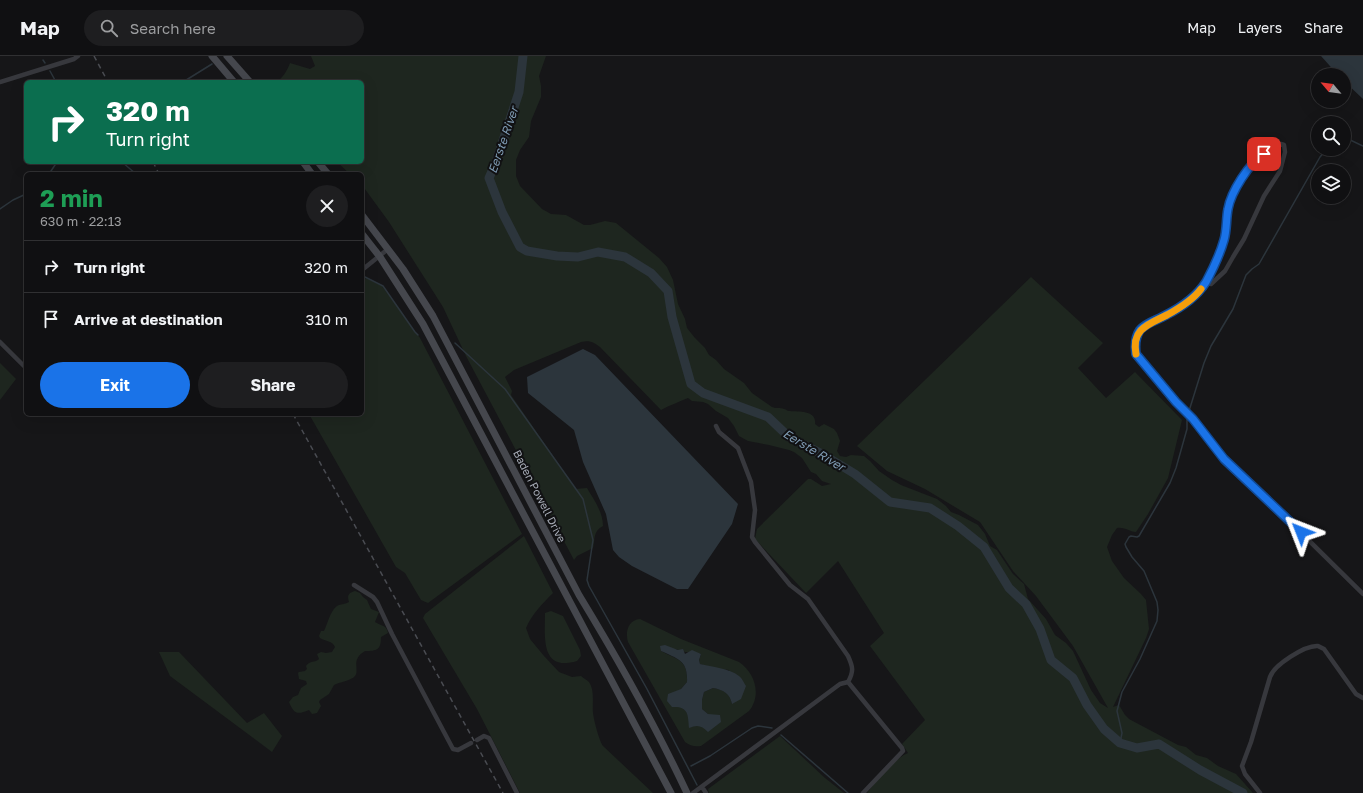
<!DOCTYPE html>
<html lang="en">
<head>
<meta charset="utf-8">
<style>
  body { margin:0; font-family:"Golos Text",sans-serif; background:#1e1e20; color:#f1f3f6; height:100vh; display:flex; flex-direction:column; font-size:15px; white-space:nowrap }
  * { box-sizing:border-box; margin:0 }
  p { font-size:13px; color:#9c9d9f }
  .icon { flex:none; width:22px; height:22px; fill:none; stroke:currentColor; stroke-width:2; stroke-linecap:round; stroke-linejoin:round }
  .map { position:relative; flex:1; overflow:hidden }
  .details { position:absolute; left:24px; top:116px; width:340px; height:244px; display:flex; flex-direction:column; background:#101012; border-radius:6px; box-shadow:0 4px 16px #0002,0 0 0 1px #303032 }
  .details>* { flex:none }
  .guide { position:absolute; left:24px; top:24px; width:340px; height:84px; border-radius:6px; box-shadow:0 4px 16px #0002,0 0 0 1px #303032; background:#0b6e4f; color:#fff; overflow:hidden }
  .needle { width:26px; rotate:299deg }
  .fabs { position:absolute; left:1311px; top:12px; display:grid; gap:8px }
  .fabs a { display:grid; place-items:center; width:40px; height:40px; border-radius:50%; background:#101012; box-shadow:0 4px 16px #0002,0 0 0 1px #303032; font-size:20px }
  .pin { position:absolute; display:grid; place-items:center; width:34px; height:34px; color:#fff; margin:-17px; border-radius:8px; box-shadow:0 2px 6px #0006 }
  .me { position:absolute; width:44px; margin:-22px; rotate:315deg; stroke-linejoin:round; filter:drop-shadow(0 0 3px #0008) }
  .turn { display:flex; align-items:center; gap:14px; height:84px; padding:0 16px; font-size:18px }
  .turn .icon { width:52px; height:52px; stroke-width:2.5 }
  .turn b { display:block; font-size:28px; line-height:34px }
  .round { display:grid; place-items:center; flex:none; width:42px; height:42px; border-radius:21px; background:#1e1e20 }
  .head { display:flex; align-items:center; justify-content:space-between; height:68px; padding:0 16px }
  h1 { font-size:24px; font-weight:700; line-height:30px; color:#1e9e55 }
  .primary-button { display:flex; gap:8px; margin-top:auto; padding:8px 16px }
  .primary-button a { flex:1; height:46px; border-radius:24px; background:#1a73e8; color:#fff; font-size:16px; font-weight:700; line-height:46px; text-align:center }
  .primary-button a+a { background:#1e1e20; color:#f1f3f6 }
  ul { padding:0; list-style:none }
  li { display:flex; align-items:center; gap:12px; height:52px; padding:0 16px; border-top:1px solid #303032 }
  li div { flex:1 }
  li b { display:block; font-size:15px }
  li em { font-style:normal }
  header { display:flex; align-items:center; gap:24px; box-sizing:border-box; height:56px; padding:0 20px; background:#101012; border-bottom:1px solid #303032 }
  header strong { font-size:19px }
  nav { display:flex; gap:22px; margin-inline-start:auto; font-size:14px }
  .search { width:280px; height:36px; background:#1e1e20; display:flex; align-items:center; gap:10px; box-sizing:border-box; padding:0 14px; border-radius:22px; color:#9c9d9f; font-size:15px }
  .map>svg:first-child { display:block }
</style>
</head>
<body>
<header>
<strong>Map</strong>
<div class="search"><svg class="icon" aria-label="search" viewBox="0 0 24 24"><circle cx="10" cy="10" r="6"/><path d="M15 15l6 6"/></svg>Search here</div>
<nav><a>Map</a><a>Layers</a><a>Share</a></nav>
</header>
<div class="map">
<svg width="1363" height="737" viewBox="0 0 1363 737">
  <rect width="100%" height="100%" fill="#161618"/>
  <path fill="#1e261f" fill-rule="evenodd" d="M311 0H546L539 20 541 30V41L531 65 529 81 520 94 516 104V120L520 130 542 153 551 158 566 159 584 169H590L605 165 616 167 659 202 667 211 673 224 678 248 685 263 687 272 695 282 705 292 709 299 716 304 724 313 744 327 752 337 772 351C776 353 780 351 784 353 790 355 784 354 790 355 799 356 817 354 815 368L819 371 824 368 834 373 837 377 840 385 837 395 840 400 846 401 851 399 864 400 870 405 879 415 892 424 901 429 937 443 946 450 951 456 959 459 978 469 985 478 990 490 997 494 1013 518 1024 528 1028 543 1046 563 1055 579 1066 587 1073 595 1091 634 1100 647 1108 652 1073 590 1036 540 1013 515 980 466 925 433 887 415 857 390 1031 221 1103 287 1078 312 1106 342 1135 316 1182 364 1168 422 1148 458 1136 476C1129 476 1126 471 1117 472L1112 479 1107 491 1112 505 1124 522 1141 538 1146 544 1149 573 1146 582 1113 651 1119 649 1125 659 1129 663 1178 689 1186 691 1196 699 1207 702 1218 710 1236 718 1253 737H867C878 723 892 704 908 697L902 688 925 664 870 590 884 577 838 505 806 537 755 483 757 473 808 423H811L822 430 831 428 822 425 816 418 811 416 802 402 794 396 789 394 769 389 748 385 739 380 734 370 728 362 716 355 708 348 703 346 692 345 688 342C679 346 670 349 661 354L600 291C593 286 590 284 581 286L514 314 505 321 512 335 511 339 576 433 587 432C594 444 603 456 603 470 593 475 595 483 593 492L577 500 574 504 466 300 443 251 389 166 362 129V118H350L337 106H362V26H277C283 21 287 15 290 7L310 13 315 10Z
    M366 222 382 230 420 282 522 478 428 547 421 544 405 517 396 511 309 358H362V226Z
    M0 307 16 323 0 344Z
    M524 480 553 537C542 548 532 558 526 572L530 583 544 600 559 616 572 621 581 620C583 622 587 624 589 626 595 635 592 647 593 657 594 665 599 684 603 690L653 737H520L477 653 423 562 425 558Z
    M355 535 360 537 363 541 367 544 371 553 379 556 375 566C381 570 387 569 388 577L381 581C381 594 377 595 365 595 350 604 360 613 355 620 351 625 339 626 334 629L329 638 320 644 319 646 321 650 317 657 312 658 309 654C297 659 294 658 289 646L293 641 298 639 301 632 307 628 306 625 299 623 298 617 299 616 305 615 307 613 306 610C310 604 315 607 319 603L317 598 321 596 326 597 332 596 335 591C332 584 326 586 320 582L319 580 321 575H324C328 568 330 553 339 549 342 548 345 548 349 546 347 540 348 537 355 535Z
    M551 555 563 560 580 594 581 600 577 605C540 616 545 581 545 557Z
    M640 563 681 583 739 606C755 617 762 639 749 655L701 690C694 691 691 690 685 686L628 586C625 576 628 564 640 563ZM676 593C685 598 692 595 701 598L699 604 700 608 713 612 729 614 732 648C730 637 724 634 713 632L704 636 702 644V653L708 658 702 670 695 669 689 662 686 655 680 650 681 633 687 626C688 604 678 604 661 595Z
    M159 596H179L247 667 264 657 282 680 272 696 170 620Z
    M780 680 825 722 844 737H709L708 733Z"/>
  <path fill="#2c353c" d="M1321 0H1363V43L1344 25V19H1338Z
    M583 293 595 299 738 448 732 468 688 533H677L632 510 619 501 613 494 606 458 583 406 574 374 528 337 527 321Z
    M665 589 678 594 683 593 685 598 692 594 701 598 699 604 700 608C712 611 729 612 739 620 742 622 744 627 746 630L741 643 732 648C730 638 724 634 713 632L704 636 702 644V653L708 658 720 659 721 666 708 676C702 670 698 668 689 672 688 658 688 650 672 651L667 645 668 638 681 633 687 626C688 604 678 603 661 595L660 590Z"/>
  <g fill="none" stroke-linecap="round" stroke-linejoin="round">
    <path stroke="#2c353c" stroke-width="1.5" d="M43 4 45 7
      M50 15 56 26
      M183 26 212 8
      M1344 81 1363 90
      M122 106 136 118
      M49 118 57 106
      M0 153 13 144 26 138
      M365 221 383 230 415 276 418 279
      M455 287 505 333 583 443 593 484 587 524 589 530 647 633 697 729
      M1189 355 1204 307 1211 290 1233 253 1246 219 1252 213 1259 208 1320 101 1327 93
      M781 679 848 737
      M1120 687 1122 677 1117 655 1122 636 1140 603 1157 565 1158 554 1157 546 1144 515 1132 501 1126 491 1125 488 1129 481 1131 480 1137 481 1139 480 1170 427 1176 412 1187 373V361
      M691 710 710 700 752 672 758 670 772 672"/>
    <path stroke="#2c353c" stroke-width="9" d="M523 0 519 36 496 106 489 122 502 156 520 191 527 195 557 200 578 201 598 196 625 201 651 217 668 235 672 261 691 328 703 337 768 361 789 381 822 398 855 418 890 446 930 452 958 470 984 491 1009 532 1026 548 1040 573 1051 604 1073 622 1087 649 1104 673 1120 687 1137 692 1159 688 1200 714 1243 737"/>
    <path stroke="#37383d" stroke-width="4.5" d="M0 26 74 3 78 0
      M362 214 388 193
      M1206 225 1211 228 1225 215 1233 201 1244 183 1264 140 1280 115 1285 96 1284 89 1281 88 1256 103 1232 141 1228 151 1224 184 1206 225 1192 242 1174 255 1151 266 1140 274 1136 282 1135 290V298L1176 346 1193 363 1224 403 1282 458 1363 538
      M0 286 26 312
      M354 529 373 541 377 546 392 578 453 693 458 694 471 687
      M848 626 902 692 903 695 863 737
      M477 684 484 680 489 682 517 737
      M702 731 706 737
      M693 737 840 628 848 626C854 615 853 611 848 600L808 543 790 529 755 486 752 481 755 454 751 426 738 392 719 376 716 370
      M1260 737 1245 718 1242 710 1251 686 1270 621C1274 609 1305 589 1318 590L1324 593 1356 638 1363 642"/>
    <path stroke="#45474d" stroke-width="7" d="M212 0 234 26
      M227 0 250 26
      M303 106 312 118
      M318 106 328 118
      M362 159 403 213 433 260 579 539C618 603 655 669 687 737
      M362 178 380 201 423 268 671 737"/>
    <path stroke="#4a4c52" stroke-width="1.5" stroke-dasharray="5 4" stroke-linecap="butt" d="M94 0 108 26
      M153 106 159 118
      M293 358 503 737"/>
  </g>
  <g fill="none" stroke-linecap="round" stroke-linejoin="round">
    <g stroke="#114b97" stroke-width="10">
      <path id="route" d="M1264 98C1249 107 1231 136 1228 153 1226 163 1227 174 1224 184 1220 198 1213 213 1206 226 1197 240 1182 251 1166 259 1158 264 1147 266 1140 274 1135 281 1135 290 1136 298L1176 346 1193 363 1224 403 1301 476"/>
    </g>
    <use href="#route" stroke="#1a73e8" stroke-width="7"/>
    <path stroke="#f59e0b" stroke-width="7" d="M1136 298C1131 273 1149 268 1167 259 1178 253 1193 244 1201 233"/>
  </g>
  <g text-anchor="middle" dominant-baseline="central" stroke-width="4" stroke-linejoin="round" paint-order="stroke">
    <g font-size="11" fill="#a8adb8" stroke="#111113">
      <text transform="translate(540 440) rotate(63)">Baden Powell Drive</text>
    </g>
    <g font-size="12" font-style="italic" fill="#7f9bb3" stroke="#111113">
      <text transform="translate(503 84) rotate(-71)">Eerste River</text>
      <text transform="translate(814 394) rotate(31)">Eerste River</text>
    </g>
  </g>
</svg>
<div class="fabs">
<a><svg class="needle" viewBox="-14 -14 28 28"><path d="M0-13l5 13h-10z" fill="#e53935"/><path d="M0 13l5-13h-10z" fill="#9c9d9f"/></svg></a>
<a><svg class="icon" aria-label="search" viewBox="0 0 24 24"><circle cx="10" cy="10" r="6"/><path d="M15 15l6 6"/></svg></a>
<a><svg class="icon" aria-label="layers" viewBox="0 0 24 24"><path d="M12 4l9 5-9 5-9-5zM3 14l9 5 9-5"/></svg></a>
</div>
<div class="pin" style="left:1264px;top:98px;background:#d93025"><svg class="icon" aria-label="arrive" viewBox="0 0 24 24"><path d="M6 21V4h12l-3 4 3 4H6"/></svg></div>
<svg class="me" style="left:1301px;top:476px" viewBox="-20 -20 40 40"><path d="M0-17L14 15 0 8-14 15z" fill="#1a73e8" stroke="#fff" stroke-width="4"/></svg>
<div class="guide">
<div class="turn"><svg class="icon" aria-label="right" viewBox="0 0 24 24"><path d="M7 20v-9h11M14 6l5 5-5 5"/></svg><div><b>320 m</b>Turn right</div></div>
</div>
<section class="details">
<div class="head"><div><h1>2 min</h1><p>630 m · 22:13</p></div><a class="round"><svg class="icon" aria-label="close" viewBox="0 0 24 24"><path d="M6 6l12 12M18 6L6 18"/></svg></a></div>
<ul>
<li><svg class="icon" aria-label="right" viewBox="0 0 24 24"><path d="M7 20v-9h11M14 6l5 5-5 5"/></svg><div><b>Turn right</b></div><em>320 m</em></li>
<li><svg class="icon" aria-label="arrive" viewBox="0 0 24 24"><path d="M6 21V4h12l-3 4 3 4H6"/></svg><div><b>Arrive at destination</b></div><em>310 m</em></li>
</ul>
<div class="primary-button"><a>Exit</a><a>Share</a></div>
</section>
</div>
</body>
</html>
